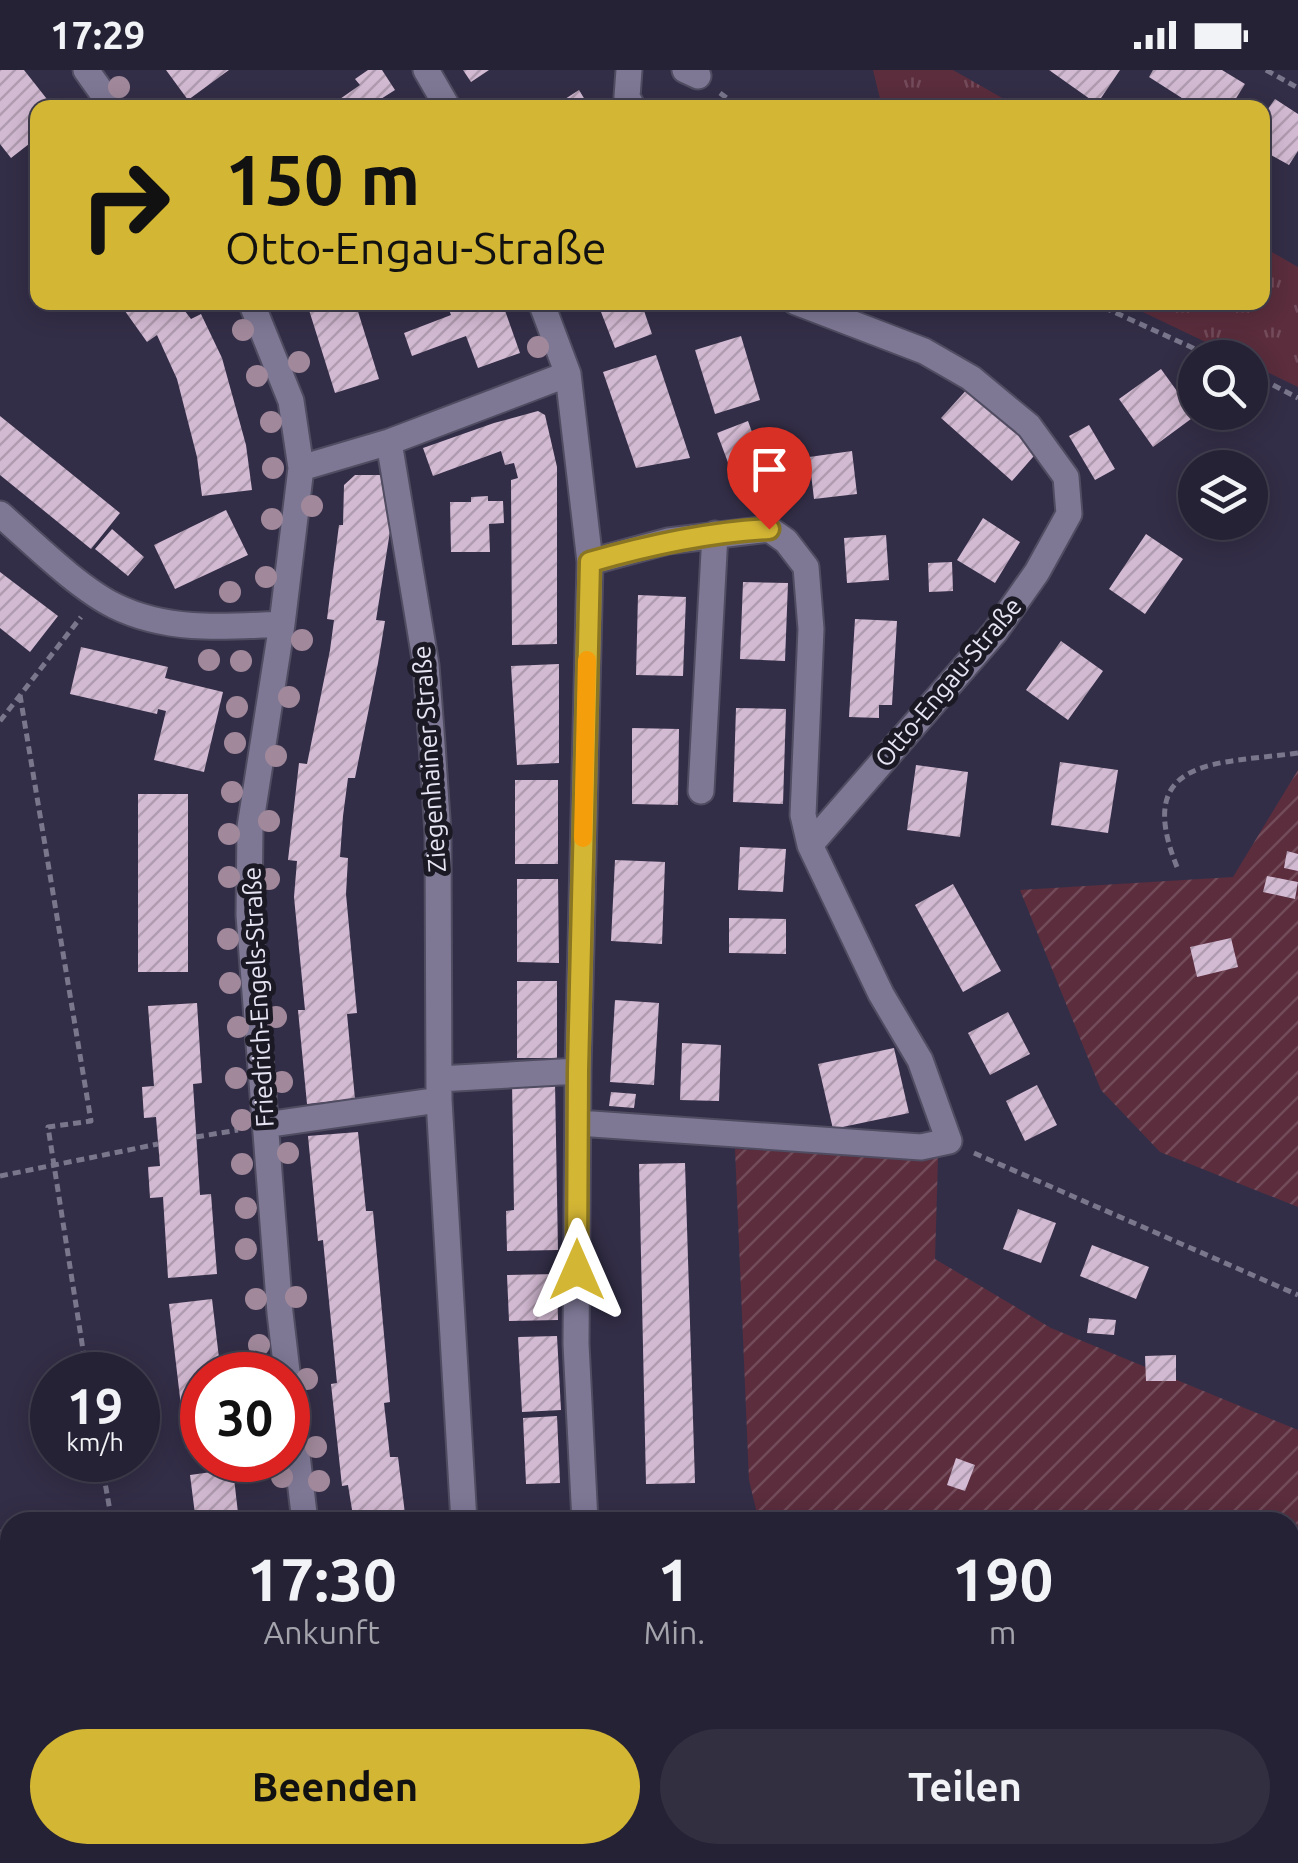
<!DOCTYPE html>
<html lang="de">
<head>
<meta charset="utf-8">
<style>
  body { margin:0; font-family:Ubuntu,sans-serif; background:#322f41; color:#f1f3f6; height:100vh; display:flex; flex-direction:column; font-size:38px; white-space:nowrap }
  * { box-sizing:border-box; margin:0 }
  p { font-size:32px; color:#a4a4ad }
  .icon { flex:none; width:55px; height:55px; fill:none; stroke:currentColor; stroke-width:2; stroke-linecap:round; stroke-linejoin:round }
  .map { position:relative; flex:1; overflow:hidden }
  .details { position:absolute; left:0px; top:1442px; width:1300px; height:352px; display:flex; flex-direction:column; background:#262235; border-radius:30px 30px 0 0; box-shadow:0 5px 25px #0003,0 0 0 2px #423f50 }
  .details>* { flex:none }
  .guide { position:absolute; left:30px; top:30px; width:1240px; height:210px; border-radius:20px; box-shadow:0 5px 25px #0003,0 0 0 2px #423f50; background:#d4b635; color:#111; overflow:hidden }
  .fabs { position:absolute; left:1178px; top:270px; display:grid; gap:20px }
  .fabs a { display:grid; place-items:center; width:90px; height:90px; border-radius:50%; background:#262235; box-shadow:0 5px 25px #0003,0 0 0 2px #423f50; font-size:50px }
  .speed { position:absolute; left:30px; top:1282px; display:flex; gap:20px; font-size:50px; font-weight:700; text-align:center }
  .speed>* { display:grid; place-content:center; width:130px; height:130px; border-radius:50%; background:#262235; box-shadow:0 5px 25px #0003,0 0 0 2px #423f50; line-height:1 }
  .speed small { font-size:25px; font-weight:400 }
  .speed .limit { border:15px solid #d22; background:#fff; color:#111 }
  .pin { position:absolute; display:grid; place-items:center; width:85px; height:85px; color:#fff; margin:-102px -42px; border-radius:50% 50% 50% 0; rotate:-45deg; box-shadow:0 0 10px #0007 }
  .pin .icon { rotate:45deg }
  .me { position:absolute; width:110px; margin:-55px; rotate:0deg; stroke-linejoin:round; filter:drop-shadow(0 0 8px #0008) }
  .turn { display:flex; align-items:center; gap:35px; height:210px; padding:0 30px; font-size:45px }
  .turn .icon { width:130px; height:130px; stroke-width:2.5 }
  .turn b { display:block; font-size:70px; line-height:85px }
  .eta { display:flex; justify-content:space-evenly; align-items:center; height:170px; text-align:center }
  .eta b { font-size:60px; font-weight:700; line-height:70px }
  .primary-button { display:flex; gap:20px; margin-top:auto; padding:20px 30px }
  .primary-button a { flex:1; height:115px; border-radius:60px; background:#d4b635; color:#111; font-size:40px; font-weight:700; line-height:115px; text-align:center }
  .primary-button a+a { background:#322f41; color:#f1f3f6 }
  .status { display:flex; justify-content:space-between; align-items:center; height:70px; padding:0 50px; background:#262235; direction:ltr }
  .status svg { height:28px; fill:currentColor }
  .map>svg:first-child { display:block }
</style>
</head>
<body>
<div class="status"><b>17:29</b><svg viewBox="0 0 49 12"><path d="M0 12V9h3v3zM5 12V6h3v6zM10 12V3h3v9zM15 12V0h3v12zM26 1h20v11H26zM47 4h2v5h-2z"/></svg></div>
<div class="map">
<svg width="1298" height="1793" viewBox="0 0 1298 1793">
  <defs>
    <pattern id="grass-tufts" width="24" height="20" patternUnits="userSpaceOnUse" patternTransform="scale(2.5)"><rect width="24" height="20" fill="#5b2d3d"/><path d="M3 7l-1-3M5 7V3M7 7l1-3M15 17l-1-3M17 17v-4M19 17l1-3" fill="none" stroke="#734b5a"/></pattern>
    <pattern id="park-dots" width="8" height="8" patternUnits="userSpaceOnUse" patternTransform="scale(2.5)"><rect width="8" height="8" fill="#5b2d3d"/><path d="M2 2h.1M6 6h.1" fill="none" stroke="#734b5a" stroke-width="1.8" stroke-linecap="round"/></pattern>
    <pattern id="garden-furrows" width="10" height="10" patternUnits="userSpaceOnUse" patternTransform="scale(2.5)"><rect width="10" height="10" fill="#5b2d3d"/><path d="M-1 1l2-2M0 10L10 0M9 11l2-2" fill="none" stroke="#734b5a"/></pattern>
    <pattern id="building-hatch" width="6" height="6" patternUnits="userSpaceOnUse" patternTransform="scale(2.5)"><rect width="6" height="6" fill="#d3bad3"/><path d="M-1 1l2-2M0 6l6-6M5 7l2-2" fill="none" stroke="#b09cb0"/></pattern>
  </defs>
  <rect width="100%" height="100%" fill="#332e47"/>
  <path fill="url(#grass-tufts)" d="M873 0H953L1018 37H882Z
    M1263 177 1298 197V317L1250 294V288L1237 287 1124 233 1262 232Z"/>
  <path fill="url(#park-dots)" d="M358 1785H443L449 1793H358Z"/>
  <path fill="url(#garden-furrows)" d="M1298 700V1137L1160 1082 1101 1020 1020 820 1233 807Z
    M735 1079 938 1088 935 1189 1051 1258 1298 1360V1793H797L795 1785H1290V1452H759L749 1410Z"/>
  <path fill="url(#building-hatch)" d="M0 0H24L54 38H38V67L11 88 0 74Z
    M166 0H229L188 30Z
    M368 0H382L395 20 373 34 375 38H327L360 15 355 9Z
    M463 0H489L471 12Z
    M1049 0H1120L1097 34Z
    M1153 0H1222L1245 14 1230 38H1180L1185 30 1149 7Z
    M579 20 590 38H551Z
    M1275 29 1298 44V81L1289 95 1262 80V47Z
    M122 232H178L191 249 201 244 222 288 246 375 252 420 202 426 197 387 177 309 157 265 147 272 120 234Z
    M331 232H355L379 309 335 323 309 240Z
    M446 232H502L520 283 478 298 466 266 412 286 404 263 451 245Z
    M624 232H641L652 264 615 278 601 242Z
    M741 266 760 330 715 344 695 280Z
    M656 285 690 388 636 398 603 302Z
    M1161 299 1195 346 1153 377 1119 329Z
    M970 316 1040 379 1012 411 941 348Z
    M538 341 545 345 557 397V574L512 575 511 410 518 408 514 393 505 395 501 381 433 406 423 378 494 353Z
    M0 346 120 443 91 479 0 405Z
    M748 351 764 395 733 406 717 363Z
    M1089 355 1115 399 1095 410 1069 366Z
    M852 381 857 424 814 429 809 387Z
    M355 405H380L391 414V455L376 550 385 551 378 593 355 708H348L343 746 340 787 348 788 346 824 357 943 347 944 355 1029 307 1034 298 940H305L294 827 297 791 288 790 299 693 307 694 330 580 334 550 327 549 339 455H343L344 415Z
    M488 426V431H503L504 453 489 454 490 482H451L450 432H471V427Z
    M226 440 248 485 175 519 154 475Z
    M983 448 1020 472 995 513 957 490Z
    M112 459 144 487 128 506 95 479Z
    M1146 464 1183 489 1145 544 1109 519Z
    M886 465 889 510 847 513 844 468Z
    M952 492 953 521 929 522 928 493Z
    M0 502 58 546 30 582 0 558Z
    M743 512 788 513 785 591 740 589Z
    M638 525 686 527 683 606 636 605Z
    M855 549 897 551 892 635H879V648L849 647Z
    M1061 571 1103 601 1068 650 1026 620Z
    M81 577 168 597 165 608 223 622 204 702 154 690 166 641 158 639 157 644 70 624Z
    M559 594V693L517 695 511 596Z
    M736 638 786 639 783 734 733 732Z
    M632 658 679 659 678 735 632 734Z
    M1060 692 1118 700 1108 763 1051 755Z
    M916 695 968 702 960 767 907 760Z
    M515 710H558V794H515Z
    M138 724H188V902H138Z
    M740 777 786 779 783 822 738 820Z
    M1287 781 1298 784V801L1284 798Z
    M615 790 665 792 662 874 611 871Z
    M1267 806 1298 812 1295 829 1263 822Z
    M517 809H558L559 893 517 892Z
    M953 814 1001 901 963 922 915 835Z
    M729 848 786 849V884L729 883Z
    M1231 868 1238 897 1197 907 1190 877Z
    M517 911H557V988H517Z
    M615 930 659 933 654 1015 610 1012Z
    M197 933 202 1013 193 1014 200 1125 211 1124 217 1204 168 1208 163 1127 150 1128 148 1097 160 1096 156 1047 144 1048 142 1017 154 1016 148 936Z
    M1008 942 1030 984 990 1005 968 963Z
    M682 973 721 975 719 1031 680 1030Z
    M894 978 909 1043 833 1059 818 994Z
    M512 1012H555L558 1180 507 1181 506 1141 514 1140Z
    M1037 1015 1057 1055 1025 1071 1006 1031Z
    M611 1022 636 1024 634 1038 609 1036Z
    M358 1062 366 1141H373L390 1332 384 1333 390 1387H398L406 1452H354L348 1415 342 1416 331 1314 337 1313 323 1170 318 1171 308 1066Z
    M685 1093 695 1413 646 1414 639 1094Z
    M1018 1139 1056 1153 1041 1193 1003 1179Z
    M1092 1175 1149 1197 1136 1229 1080 1206Z
    M557 1204 558 1250 509 1251 507 1205Z
    M212 1229 221 1305H202V1377L186 1379 169 1234Z
    M1089 1248 1116 1250 1114 1265 1087 1263Z
    M557 1266 561 1340 522 1342 518 1267Z
    M1176 1285V1311H1146L1145 1286Z
    M557 1346 560 1413 526 1414 523 1348Z
    M956 1388 975 1395 965 1421 947 1415Z
    M233 1399 239 1452H196L190 1405Z
    M564 1446 565 1452H517V1448Z
    M5 1459 10 1484V1549L0 1551V1460Z
    M10 1596V1691H8L0 1651V1598Z
    M34 1785H77L79 1793H36Z
    M242 1785H292L293 1793H243Z
    M679 1785H740L743 1793H682Z"/>
  <g fill="none" stroke-linecap="round" stroke-linejoin="round">
    <g stroke="#504c61" stroke-width="29">
      <path id="minor" d="M86 0 113 38
        M426 0 448 38
        M629 0 627 27 633 38
        M685 0 698 6
        M251 232 291 331 301 398 282 554 250 757 249 845 280 1243 305 1452
        M541 232 568 304 590 492 578 1001 576 1274 585 1452
        M796 232 924 281 971 308 1029 356 1066 407 1069 444 1037 502 995 562 810 775
        M389 372 426 595 432 674 438 764 439 1030 464 1452
        M301 398 389 372 568 304
        M0 444C32 472 78 518 115 536 168 562 225 557 282 554
        M701 721 715 464
        M439 1009 578 1001
        M578 1053 921 1077 949 1071 920 990 881 924 810 775 803 745 811 559 806 497 786 471 769 459 668 471 590 492
        M265 1055 439 1030
        M0 1731 10 1768
        M330 1785 331 1793
        M478 1785 484 1793
        M602 1785 603 1793"/>
    </g>
    <path stroke="#7a768c" stroke-width="5" stroke-dasharray="8 5" stroke-linecap="butt" d="M1266 0 1298 18
      M720 23 740 38
      M1092 232 1215 288
      M1250 303 1298 328
      M20 625 91 1051 48 1057 87 1305
      M0 651 81 547
      M1177 797C1132 686 1218 694 1298 683
      M196 1067 238 1060
      M974 1083 1298 1225
      M0 1106 158 1074
      M101 1390 112 1452
      M171 1785 173 1793"/>
    <use href="#minor" stroke="#7e7895" stroke-width="25"/>
  </g>
  <g fill="#a1899b">
    <circle cx="119" cy="17" r="11"/>
    <circle cx="243" cy="260" r="11"/>
    <circle cx="538" cy="277" r="11"/>
    <circle cx="299" cy="292" r="11"/>
    <circle cx="257" cy="306" r="11"/>
    <circle cx="271" cy="352" r="11"/>
    <circle cx="273" cy="398" r="11"/>
    <circle cx="312" cy="436" r="11"/>
    <circle cx="272" cy="449" r="11"/>
    <circle cx="266" cy="507" r="11"/>
    <circle cx="230" cy="522" r="11"/>
    <circle cx="302" cy="570" r="11"/>
    <circle cx="209" cy="590" r="11"/>
    <circle cx="241" cy="591" r="11"/>
    <circle cx="289" cy="627" r="11"/>
    <circle cx="237" cy="637" r="11"/>
    <circle cx="235" cy="673" r="11"/>
    <circle cx="276" cy="686" r="11"/>
    <circle cx="232" cy="722" r="11"/>
    <circle cx="269" cy="751" r="11"/>
    <circle cx="229" cy="764" r="11"/>
    <circle cx="229" cy="807" r="11"/>
    <circle cx="269" cy="809" r="11"/>
    <circle cx="228" cy="869" r="11"/>
    <circle cx="230" cy="913" r="11"/>
    <circle cx="276" cy="947" r="11"/>
    <circle cx="238" cy="957" r="11"/>
    <circle cx="236" cy="1008" r="11"/>
    <circle cx="282" cy="1012" r="11"/>
    <circle cx="242" cy="1050" r="11"/>
    <circle cx="288" cy="1083" r="11"/>
    <circle cx="242" cy="1094" r="11"/>
    <circle cx="246" cy="1138" r="11"/>
    <circle cx="246" cy="1179" r="11"/>
    <circle cx="296" cy="1227" r="11"/>
    <circle cx="256" cy="1229" r="11"/>
    <circle cx="259" cy="1275" r="11"/>
    <circle cx="307" cy="1309" r="11"/>
    <circle cx="316" cy="1377" r="11"/>
    <circle cx="282" cy="1407" r="11"/>
    <circle cx="319" cy="1411" r="11"/>
  </g>
  <g fill="none" stroke-linecap="round" stroke-linejoin="round">
    <g stroke="#8a7622" stroke-width="25">
      <path id="route" d="M577 1200 578 1001 590 492C649 475 707 462 769 459"/>
    </g>
    <use href="#route" stroke="#d4b635" stroke-width="18"/>
    <path stroke="#f59e0b" stroke-width="18" d="M583 768 587 590"/>
  </g>
  <g text-anchor="middle" dominant-baseline="central" stroke-width="10" stroke-linejoin="round" paint-order="stroke">
    <g font-size="25" fill="#e7e4f4" stroke="#1b1924">
      <text transform="translate(948 612) rotate(-50)">Otto-Engau-Straße</text>
      <text transform="translate(429 689) rotate(-94)">Ziegenhainer Straße</text>
      <text transform="translate(258 927) rotate(-93)">Friedrich-Engels-Straße</text>
    </g>
  </g>
</svg>
<div class="fabs">
<a><svg class="icon" aria-label="search" viewBox="0 0 24 24"><circle cx="10" cy="10" r="6"/><path d="M15 15l6 6"/></svg></a>
<a><svg class="icon" aria-label="layers" viewBox="0 0 24 24"><path d="M12 4l9 5-9 5-9-5zM3 14l9 5 9-5"/></svg></a>
</div>
<div class="speed"><div>19<small>km/h</small></div><div class="limit">30</div></div>
<div class="pin" style="left:769px;top:459px;background:#d93025"><svg class="icon" aria-label="arrive" viewBox="0 0 24 24"><path d="M6 21V4h12l-3 4 3 4H6"/></svg></div>
<svg class="me" style="left:577px;top:1200px" viewBox="-20 -20 40 40"><path d="M0-17L14 15 0 8-14 15z" fill="#d4b635" stroke="#fff" stroke-width="4"/></svg>
<div class="guide">
<div class="turn"><svg class="icon" aria-label="right" viewBox="0 0 24 24"><path d="M7 20v-9h11M14 6l5 5-5 5"/></svg><div><b>150 m</b>Otto-Engau-Straße</div></div>
</div>
<section class="details">
<div class="eta">
<div><b>17:30</b><p>Ankunft</p></div>
<div><b>1</b><p>Min.</p></div>
<div><b>190</b><p>m</p></div>
</div>
<div class="primary-button"><a>Beenden</a><a>Teilen</a></div>
</section>
</div>
</body>
</html>
